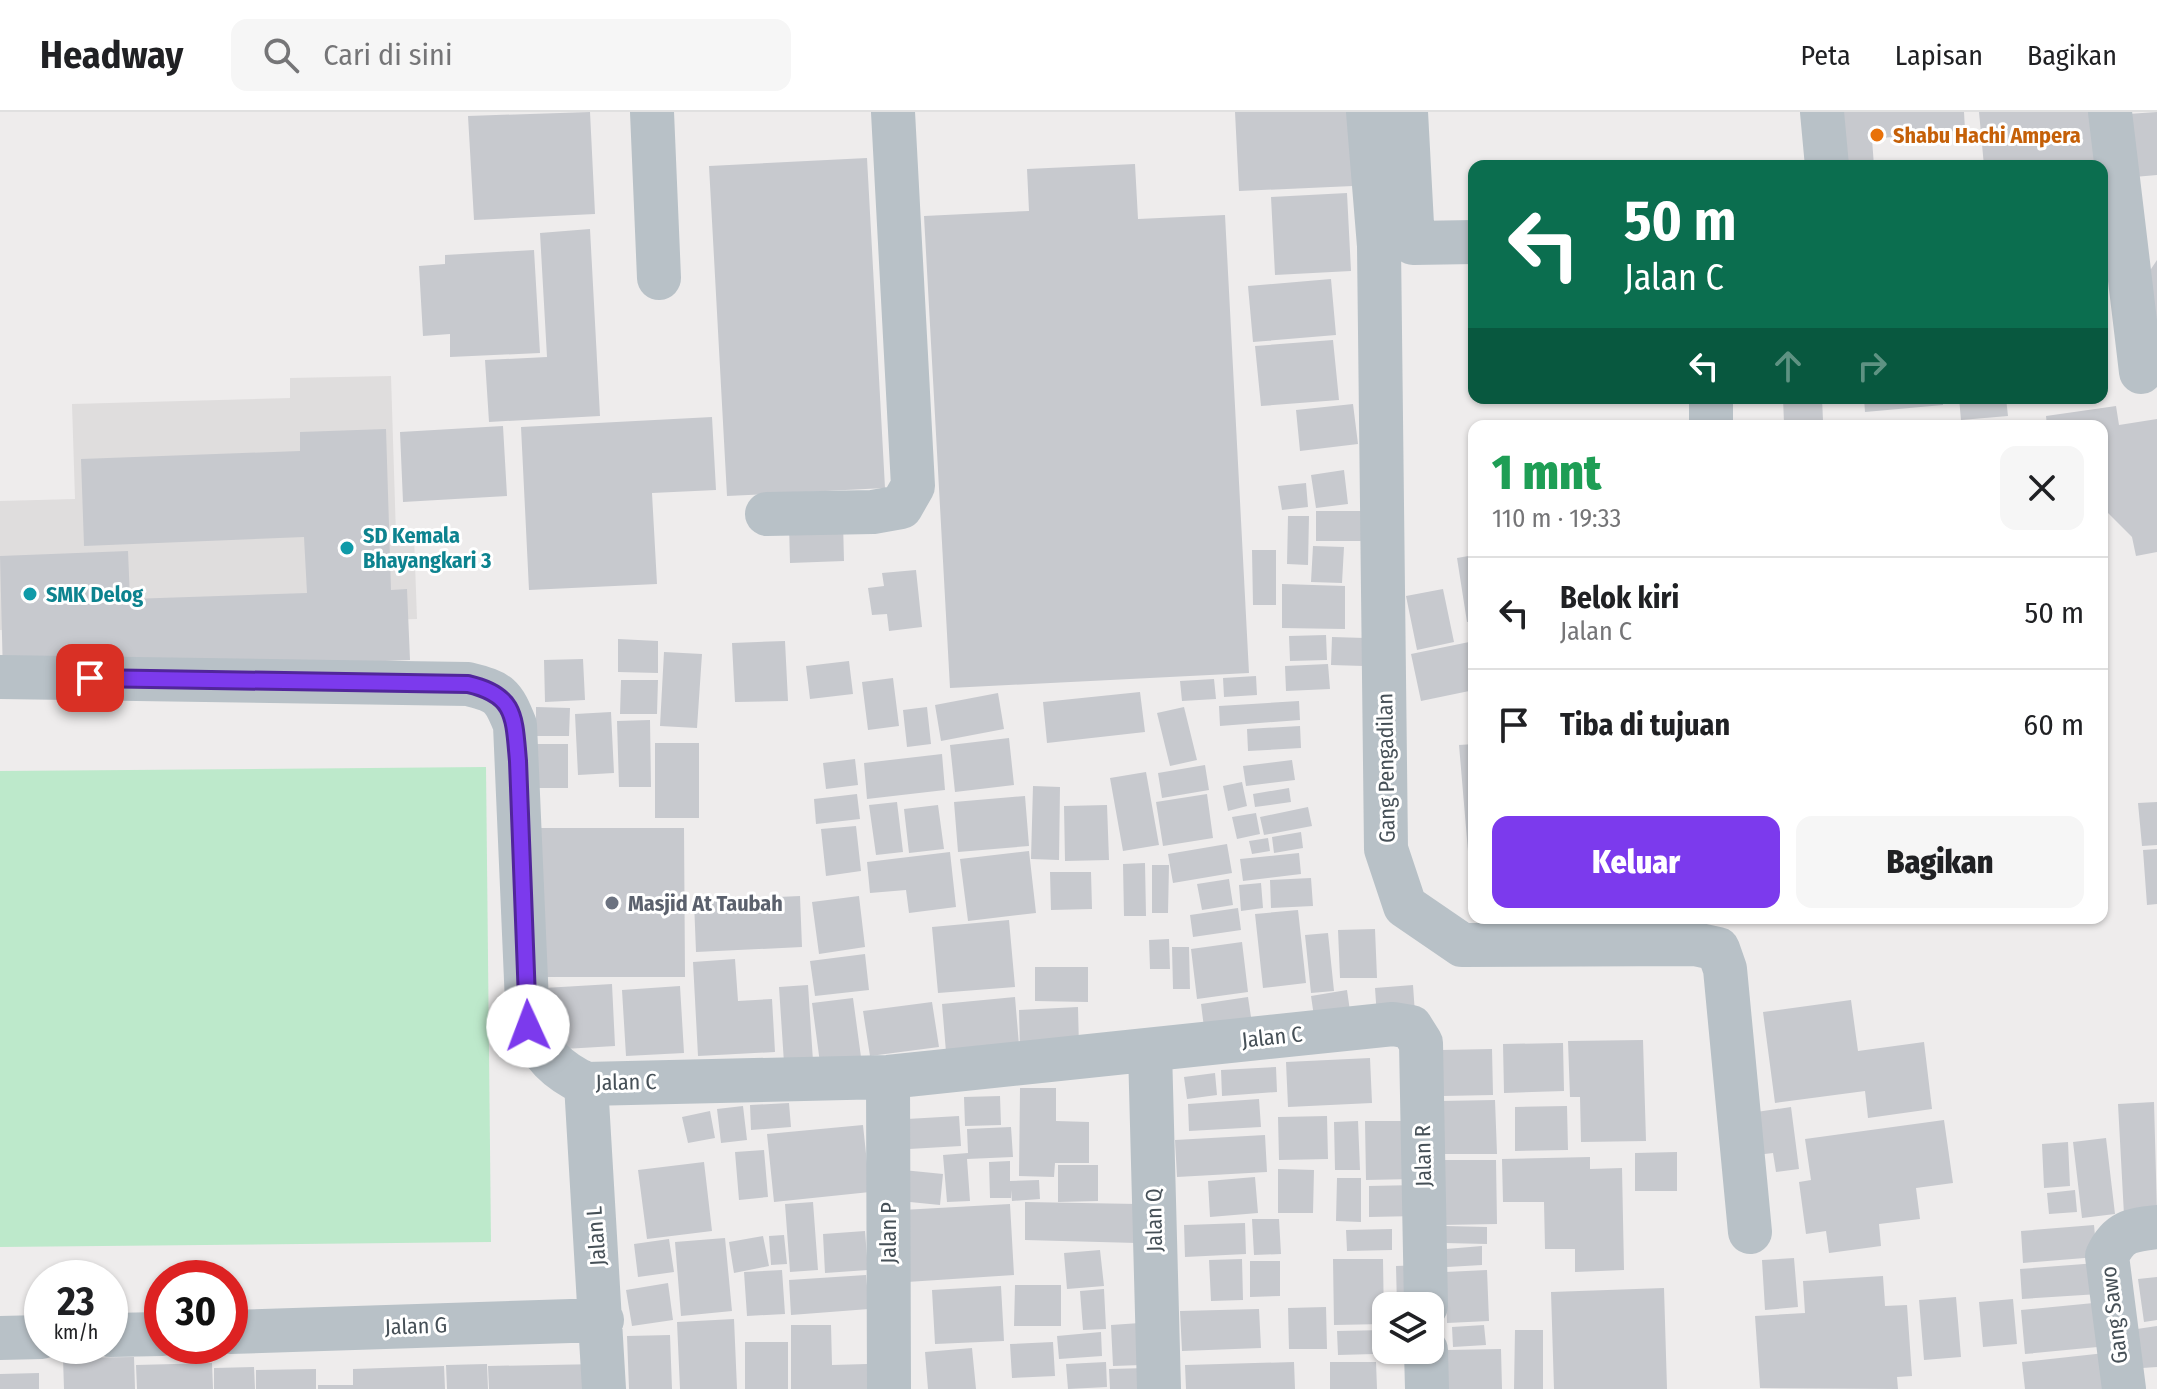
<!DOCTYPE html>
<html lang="id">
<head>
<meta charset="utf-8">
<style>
  body { margin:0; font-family:"Fira Sans Condensed",sans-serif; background:#f6f6f6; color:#202124; height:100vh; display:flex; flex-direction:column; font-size:30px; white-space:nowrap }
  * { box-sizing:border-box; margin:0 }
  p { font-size:26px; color:#757577 }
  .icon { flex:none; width:44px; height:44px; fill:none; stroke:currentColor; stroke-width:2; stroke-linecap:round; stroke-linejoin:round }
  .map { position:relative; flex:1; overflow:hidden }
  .details { position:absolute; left:1468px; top:308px; width:640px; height:504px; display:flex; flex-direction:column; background:#fff; border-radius:16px; box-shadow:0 2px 6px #0004 }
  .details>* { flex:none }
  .top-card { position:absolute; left:1468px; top:48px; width:640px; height:244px; border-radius:16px; box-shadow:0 2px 6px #0004; background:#0b6e4f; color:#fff; overflow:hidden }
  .tools { position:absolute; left:1372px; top:1180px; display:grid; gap:16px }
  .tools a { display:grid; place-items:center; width:72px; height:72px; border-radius:16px; background:#fff; box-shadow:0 2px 6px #0004; font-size:40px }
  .speed { position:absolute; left:24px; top:1148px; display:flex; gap:16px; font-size:40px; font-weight:700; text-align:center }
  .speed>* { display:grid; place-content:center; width:104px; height:104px; border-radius:50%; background:#fff; box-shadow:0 2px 6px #0004; line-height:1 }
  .speed small { font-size:20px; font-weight:400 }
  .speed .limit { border:12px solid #d22; background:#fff; color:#111 }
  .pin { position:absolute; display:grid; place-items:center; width:68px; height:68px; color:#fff; margin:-34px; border-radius:16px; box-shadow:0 4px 12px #0006 }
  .me { position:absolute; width:88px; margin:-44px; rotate:358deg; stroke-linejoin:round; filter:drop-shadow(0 0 6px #0008) }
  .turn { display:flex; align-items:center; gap:28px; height:168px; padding:0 24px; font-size:36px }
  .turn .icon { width:104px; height:104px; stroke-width:2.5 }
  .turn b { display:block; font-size:56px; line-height:68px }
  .lanes { display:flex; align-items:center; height:76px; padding:0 24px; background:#0003; justify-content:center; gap:40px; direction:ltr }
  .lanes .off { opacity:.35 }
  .round { display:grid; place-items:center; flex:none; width:84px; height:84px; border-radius:16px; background:#f6f6f6 }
  .head { display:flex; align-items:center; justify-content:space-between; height:136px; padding:0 24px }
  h1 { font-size:48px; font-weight:800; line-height:60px; color:#1e9e55 }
  .action { display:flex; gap:16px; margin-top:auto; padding:16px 24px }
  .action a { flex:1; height:92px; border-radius:16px; background:#7c3aed; color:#fff; font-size:32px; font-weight:800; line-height:92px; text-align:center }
  .action a+a { background:#f6f6f6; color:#202124 }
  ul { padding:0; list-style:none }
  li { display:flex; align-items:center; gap:24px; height:112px; padding:0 24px; border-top:2px solid #e0e0e0 }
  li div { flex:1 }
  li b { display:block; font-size:30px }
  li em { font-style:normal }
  header { display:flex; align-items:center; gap:48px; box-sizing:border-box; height:112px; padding:0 40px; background:#fff; border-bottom:2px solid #e0e0e0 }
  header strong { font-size:38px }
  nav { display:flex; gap:44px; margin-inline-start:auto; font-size:28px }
  .search { width:560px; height:72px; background:#f6f6f6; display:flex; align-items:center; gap:20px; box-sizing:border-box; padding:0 28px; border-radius:16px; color:#757577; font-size:30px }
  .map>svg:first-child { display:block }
</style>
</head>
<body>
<header>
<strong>Headway</strong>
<div class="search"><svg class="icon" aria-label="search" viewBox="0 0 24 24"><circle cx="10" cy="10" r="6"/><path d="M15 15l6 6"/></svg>Cari di sini</div>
<nav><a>Peta</a><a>Lapisan</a><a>Bagikan</a></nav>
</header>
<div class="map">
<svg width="2157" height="1277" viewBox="0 0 2157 1277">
  <rect width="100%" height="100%" fill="#eeecec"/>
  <path fill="#dfdddd" d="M391 264 396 424H414L417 507 0 518V389L75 387 72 292 290 286V266Z"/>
  <path fill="#bde9cb" d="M486 655 491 1130 0 1135V659Z"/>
  <path fill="#c7c9ce" d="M590 0 595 102 474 108 468 4Z
    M1235 0H1349L1353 74 1239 79Z
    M1834 0H1964L1965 18 1872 27 1874 54H1839Z
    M1979 0H2092L2097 54H1984Z
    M2157 0V63L2134 65 2128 2Z
    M867 46 885 376 727 384 709 54Z
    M1135 52 1138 107 1225 103 1249 561 950 576 924 104 1029 99 1027 57Z
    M1347 81 1351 159 1275 163 1271 85Z
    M590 117 600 304 489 310 485 248 547 245 540 121Z
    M534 138 540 241 450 245V222L423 224 419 154 445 152V143Z
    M2157 148V226L2143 169Z
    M1331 167 1336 223 1253 230 1248 174Z
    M1333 228 1339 288 1261 294 1255 234Z
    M1783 286H1822L1823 309 1784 311Z
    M1864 286H1943V293L1865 300Z
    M1959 286H2006L2008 304 1961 308Z
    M2010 286H2058V288L2010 292Z
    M1353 292 1358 332 1300 339 1296 298Z
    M2116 294 2119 313 2157 307V440L2136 444 2132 425 2106 399 2102 376V314H2047L2046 304Z
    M712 305 716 378 652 381 657 472 529 478 521 315Z
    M503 314 507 384 403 390 400 320Z
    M386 317 391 478 407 477 410 548 3 564 0 444 128 439 130 487 307 481 304 425 84 434 81 347 300 339V320Z
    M1344 358 1348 392 1316 396 1311 363Z
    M1306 371 1308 395 1282 398 1278 374Z
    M1316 399H1364V429H1316Z
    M1288 404H1309L1308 453 1287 452Z
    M843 410 844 449 790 451 789 412Z
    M1313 434 1344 435 1342 471 1311 470Z
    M1252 438H1276V493H1253Z
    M1474 443V509L1467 510 1457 446Z
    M916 458 922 515 889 519 887 502 872 503 868 476 884 474 882 461Z
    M1282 472 1345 474V517L1282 516Z
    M1443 477 1454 530 1417 538 1406 484Z
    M1326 523 1327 548 1290 549 1289 524Z
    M1332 525 1365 526 1364 554 1331 553Z
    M618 527 658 529V561L618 560Z
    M785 529 788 589 735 590 732 531Z
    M1474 529V578L1421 589 1411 542Z
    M664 540 702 542 697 616 660 614Z
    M583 547 585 588 545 590 544 548Z
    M849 549 853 582 810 587 806 554Z
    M1328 552 1330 577 1286 579 1285 554Z
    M1256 564 1257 583 1224 585 1223 566Z
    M893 566 899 614 868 618 862 570Z
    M1214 567 1216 587 1182 589 1180 569Z
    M621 568H658L657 602H620Z
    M1140 580 1145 620 1047 631 1043 590Z
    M998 581 1004 617 941 629 935 593Z
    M1299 589 1300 608 1220 614 1219 594Z
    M536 595 570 596 569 624H536Z
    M927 595 931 632 907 635 903 598Z
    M1184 595 1197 648 1170 654 1157 601Z
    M611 600 614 661 578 663 575 602Z
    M650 608 651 675H619L617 609Z
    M1300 614 1301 636 1248 639 1247 617Z
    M1009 626 1014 673 955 680 950 633Z
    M655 631H699V706H655Z
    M537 632H568V676H538Z
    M1474 632V786H1472L1459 633Z
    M942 642 945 678 867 687 864 651Z
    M855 647 858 673 826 677 823 651Z
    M1292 648 1295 668 1246 674 1243 654Z
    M1205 653 1209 678 1162 686 1158 661Z
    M1146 660 1159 733 1123 739 1110 666Z
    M1242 670 1247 694 1228 699 1223 674Z
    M1033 674 1060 675 1059 748 1031 747Z
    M1289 676 1291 690 1255 695 1253 682Z
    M857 682 860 707 816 712 814 687Z
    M1207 682 1213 726 1163 734 1156 690Z
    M1025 684 1029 734 958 740 954 690Z
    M897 690 903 740 876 743 869 693Z
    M2157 690V733L2142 734 2138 691Z
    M938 693 944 737 909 741 904 697Z
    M1107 693 1109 748 1065 749 1064 694Z
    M1308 695 1312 714 1264 723 1260 705Z
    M1256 701 1260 722 1237 727 1232 705Z
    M856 714 861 759 826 764 821 717Z
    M540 716H684L685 865H540Z
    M1301 720 1303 736 1274 741 1272 725Z
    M1268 726 1270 739 1252 742 1249 729Z
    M1227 732 1232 761 1173 771 1168 742Z
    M2157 737V792L2147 793 2143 738Z
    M1029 739 1036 801 968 809 960 747Z
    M950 740 956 795 909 801 906 778 870 781 867 750Z
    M1299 741 1301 762 1243 769 1240 747Z
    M1145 751 1146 804H1124L1123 752Z
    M1152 753H1169L1168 801H1152Z
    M1050 760H1091L1092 797 1051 798Z
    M1311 766 1313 794 1271 796 1270 768Z
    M1229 767 1233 793 1202 798 1197 772Z
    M1261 771 1263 796 1241 799 1239 773Z
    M800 784 802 835 696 840 694 789Z
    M859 784 865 835 819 842 812 790Z
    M1238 796 1241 818 1193 825 1190 803Z
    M1298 798 1306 871 1263 876 1255 802Z
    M1009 808 1015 875 938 881 932 815Z
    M1375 817 1377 866H1340L1338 818Z
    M1328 821 1334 879 1311 881 1305 823Z
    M1169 827 1170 857H1150L1149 828Z
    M1242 830 1248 880 1197 887 1191 837Z
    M1172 835H1189L1190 877H1173Z
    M865 842 869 878 815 884 810 849Z
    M735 847 738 889 772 887 775 940 698 944 693 850Z
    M1035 855H1088V890L1035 889Z
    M612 872 615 934 547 938 544 876Z
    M808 873 813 949 784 951 779 875Z
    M1413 873 1415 902 1377 905 1375 876Z
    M680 874 684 941 626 944 622 878Z
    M1347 878 1352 913 1316 918 1311 884Z
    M1015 885 1019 933 946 940 942 892Z
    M1248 885 1254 925 1206 931 1201 892Z
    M853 886 861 945 820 951 812 891Z
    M1851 888 1858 939 1924 930 1932 997 1868 1006 1865 979 1775 991 1763 900Z
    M932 890 939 935 870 944 863 899Z
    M1078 895 1079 936 1020 938 1019 898Z
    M1643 928 1646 1029 1581 1030 1580 985H1570L1568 929Z
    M1563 931 1564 979 1504 981 1503 932Z
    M1492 937 1493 983 1442 984 1441 938Z
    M1370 946 1372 991 1288 995 1286 950Z
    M1276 955 1277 980 1222 984 1221 958Z
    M1215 961 1217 983 1187 987 1184 965Z
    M1020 976H1056V1009L1089 1010V1051H1055L1054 1065 1019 1064Z
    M1000 984 1001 1013 965 1014 964 985Z
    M1259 987 1261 1015 1189 1019 1188 992Z
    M1495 988 1497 1042H1442L1440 989Z
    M2154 990 2157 1100 2124 1103 2118 992Z
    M789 991 791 1015 751 1018 750 993Z
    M743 994 747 1028 721 1031 717 997Z
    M1567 994 1568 1038 1515 1039V995Z
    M1791 995 1799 1057 1776 1060 1773 1041 1748 1044 1743 1002Z
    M710 999 715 1026 688 1031 682 1005Z
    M959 1004 961 1034 909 1037 907 1007Z
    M1327 1004 1328 1047 1279 1048 1278 1005Z
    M1944 1008 1953 1071 1916 1076 1920 1107 1879 1112 1881 1134 1829 1141 1826 1119 1806 1122 1799 1070 1811 1068 1805 1027Z
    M1358 1009 1360 1058H1335L1334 1010Z
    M1365 1009H1411L1413 1067 1366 1068Z
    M863 1013 870 1080 774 1090 767 1022Z
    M1011 1015 1013 1045 967 1047 970 1089 947 1090 943 1043 968 1041 967 1017Z
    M1265 1023 1267 1060 1177 1065 1175 1028Z
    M2106 1026 2115 1102 2082 1106 2073 1030Z
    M2068 1030 2070 1074 2044 1076 2042 1032Z
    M764 1038 768 1085 739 1088 735 1040Z
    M1677 1040V1079H1635V1041Z
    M1590 1045V1057L1622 1056 1624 1158 1575 1160V1137H1545L1544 1090H1503L1502 1047Z
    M1441 1048H1496L1497 1112 1441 1113Z
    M1010 1049V1069L1039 1068 1040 1087 1012 1089 1011 1078V1086H990L989 1050Z
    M704 1050 712 1119 647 1127 638 1058Z
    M1058 1053H1098V1089L1058 1090Z
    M1278 1057 1314 1058 1313 1101H1278Z
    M903 1058 943 1062 940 1093 900 1089Z
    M1255 1065 1258 1101 1210 1105 1208 1069Z
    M1337 1066H1361V1110L1336 1109Z
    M1417 1073V1104L1369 1105V1074Z
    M2075 1078 2077 1100 2049 1102 2047 1081Z
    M813 1090 818 1158 790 1160 785 1092Z
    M1025 1090 1138 1092 1137 1131 1025 1128Z
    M1010 1092 1014 1163 907 1170 902 1098Z
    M1252 1107H1279L1281 1142 1254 1143Z
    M1245 1111 1246 1142 1185 1145 1184 1113Z
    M2094 1113 2097 1145 2023 1151 2021 1119Z
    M1445 1114 1487 1115V1132L1445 1131Z
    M1392 1117V1138L1347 1139 1346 1118Z
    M865 1119 868 1158 825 1161 823 1122Z
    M784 1123 787 1152 771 1153 769 1124Z
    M763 1124 769 1154 734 1161 729 1130Z
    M725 1126 732 1199 681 1204 675 1130Z
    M669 1127 674 1160 638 1165 634 1132Z
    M1482 1134V1153L1447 1155 1446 1137Z
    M1100 1138 1104 1174 1067 1177 1064 1141Z
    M1794 1146 1798 1195 1765 1198 1762 1148Z
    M1242 1147 1243 1188 1211 1189 1209 1148Z
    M1333 1147H1383L1384 1212 1334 1213Z
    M1250 1149H1280V1184L1250 1185Z
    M2097 1151 2099 1182 2022 1187 2020 1157Z
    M1423 1153 1424 1194H1397L1396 1154Z
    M782 1158 785 1202 747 1204 744 1160Z
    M1487 1158 1489 1209 1447 1211 1445 1160Z
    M866 1163 869 1197 791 1203 789 1168Z
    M1883 1164 1885 1194 1907 1193 1912 1264 1897 1265 1898 1277 1760 1276 1755 1204 1805 1201 1803 1169Z
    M2157 1165V1208L2144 1210 2138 1167Z
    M668 1171 673 1208 632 1214 626 1178Z
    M1015 1173H1061V1214H1014Z
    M1001 1174 1004 1229 935 1232 932 1178Z
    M1664 1176 1667 1277H1554L1551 1180Z
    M1104 1177 1106 1217 1083 1218 1080 1179Z
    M1956 1185 1961 1245 1924 1248 1919 1188Z
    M2013 1187 2017 1232 1983 1235 1979 1190Z
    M2104 1190 2108 1234 2025 1242 2021 1198Z
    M1326 1195 1327 1237H1289L1288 1196Z
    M1259 1197 1261 1236 1182 1239 1180 1199Z
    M734 1207 737 1277H680L677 1210Z
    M1140 1211 1142 1253 1113 1254 1111 1213Z
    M791 1213H831L832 1253 867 1252V1277H791Z
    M1484 1213 1486 1233 1453 1235 1452 1215Z
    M2157 1214V1255L2142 1256 2137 1217Z
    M1386 1218V1238H1411V1241L1338 1243 1337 1219Z
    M1515 1218H1543V1277H1514Z
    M1101 1220 1102 1244 1059 1247 1057 1224Z
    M670 1223 672 1277H629L627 1224Z
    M745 1230H788V1277H745Z
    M1053 1230 1055 1264 1012 1266 1010 1232Z
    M972 1236 976 1277H928L925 1240Z
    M1501 1237 1502 1277H1447L1446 1238Z
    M2105 1241 2109 1277H2025L2022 1250Z
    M134 1245 135 1277H64L63 1246Z
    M1106 1250 1107 1275 1068 1277 1066 1252Z
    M1294 1250 1295 1277H1186L1185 1253Z
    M1330 1250H1376L1377 1277H1330Z
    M212 1251 213 1277H137L136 1253Z
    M487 1252 488 1277H447L446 1253Z
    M601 1252V1277H489L488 1254Z
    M444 1254 445 1277H318V1273H353V1257Z
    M254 1255 255 1277H214V1256Z
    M1147 1256 1148 1277H1110L1109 1257Z
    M316 1257V1277H256V1258Z
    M39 1261V1277H0V1262Z"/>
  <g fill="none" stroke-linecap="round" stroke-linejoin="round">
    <path stroke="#b8c1c7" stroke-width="44" d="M652 0 659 166
      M1368 0 1379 134 1386 737 1405 794 1462 833 1695 832 1718 837 1725 857 1750 1120
      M1406 0 1413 131 1474 130
      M1822 0 1827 54
      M2110 0 2141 260
      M1711 286V314
      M767 402 873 400 901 395 913 374 893 0
      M0 565 468 572C500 580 503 583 515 613L528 914C543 943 556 958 586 972L888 965 1393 912 1411 915 1421 931 1426 1194
      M1150 938 1159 1277
      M888 965 889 1277
      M586 972 604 1277
      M230 1220 602 1208
      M110 1223 162 1222
      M0 1226 42 1225
      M1426 1238 1427 1277
      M2124 1277 2107 1144C2119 1119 2131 1118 2157 1115"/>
  </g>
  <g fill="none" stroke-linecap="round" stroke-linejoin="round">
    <g stroke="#51269a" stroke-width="20">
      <path id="route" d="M90 566 468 572C516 583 514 605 518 649L528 914"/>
    </g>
    <use href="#route" stroke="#7c3aed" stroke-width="14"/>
  </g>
  <circle fill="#e8710a" stroke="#fff" stroke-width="3" cx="1877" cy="23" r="8"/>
  <g fill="#0f9aa8" stroke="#fff" stroke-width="3">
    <circle cx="347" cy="436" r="8"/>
    <circle cx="30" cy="482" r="8"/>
  </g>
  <circle fill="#6b7280" stroke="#fff" stroke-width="3" cx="612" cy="791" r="8"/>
  <g text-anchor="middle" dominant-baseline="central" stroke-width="6" stroke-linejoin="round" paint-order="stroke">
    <g font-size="22" font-weight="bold" fill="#c56008" stroke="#fff" text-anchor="start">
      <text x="1893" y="23">Shabu Hachi Ampera</text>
    </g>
    <g font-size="22" font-weight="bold" fill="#0d838f" stroke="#fff" text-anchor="start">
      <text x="363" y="423">SD Kemala<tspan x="363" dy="25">Bhayangkari 3</tspan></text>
      <text x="46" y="482">SMK Delog</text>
    </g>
    <g font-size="22" fill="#465057" stroke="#fff">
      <text transform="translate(1386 656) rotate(-91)">Gang Pengadilan</text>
      <text transform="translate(1272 925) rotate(-6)">Jalan C</text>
      <text transform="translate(626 970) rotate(-1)">Jalan C</text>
      <text transform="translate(1423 1044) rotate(-91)">Jalan R</text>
      <text transform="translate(1154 1108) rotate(-91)">Jalan Q</text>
      <text transform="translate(888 1121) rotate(-90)">Jalan P</text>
      <text transform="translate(596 1124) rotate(-94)">Jalan L</text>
      <text transform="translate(2114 1203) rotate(-97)">Gang Sawo</text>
      <text transform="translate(416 1214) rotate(-2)">Jalan G</text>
    </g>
    <g font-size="22" font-weight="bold" fill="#5b616d" stroke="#fff" text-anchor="start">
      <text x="628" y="791">Masjid At Taubah</text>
    </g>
  </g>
</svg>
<div class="tools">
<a><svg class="icon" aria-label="layers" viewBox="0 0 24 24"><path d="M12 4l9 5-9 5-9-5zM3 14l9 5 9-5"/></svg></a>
</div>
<div class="speed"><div>23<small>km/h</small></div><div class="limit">30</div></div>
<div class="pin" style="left:90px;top:566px;background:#d93025"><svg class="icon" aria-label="arrive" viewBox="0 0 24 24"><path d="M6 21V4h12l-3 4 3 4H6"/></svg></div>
<svg class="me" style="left:528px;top:914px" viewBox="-20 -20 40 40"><circle r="19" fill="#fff"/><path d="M0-13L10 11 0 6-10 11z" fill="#7c3aed"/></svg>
<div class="top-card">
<div class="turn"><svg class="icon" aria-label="left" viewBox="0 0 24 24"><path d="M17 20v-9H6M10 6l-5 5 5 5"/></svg><div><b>50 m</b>Jalan C</div></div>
<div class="lanes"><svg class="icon" aria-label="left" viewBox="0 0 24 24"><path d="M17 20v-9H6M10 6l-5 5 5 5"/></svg><svg class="icon off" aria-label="ahead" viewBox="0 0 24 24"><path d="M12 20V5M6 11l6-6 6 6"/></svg><svg class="icon off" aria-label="right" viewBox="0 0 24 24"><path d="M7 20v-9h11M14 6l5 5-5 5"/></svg></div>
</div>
<section class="details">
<div class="head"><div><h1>1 mnt</h1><p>110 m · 19:33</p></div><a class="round"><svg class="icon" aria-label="close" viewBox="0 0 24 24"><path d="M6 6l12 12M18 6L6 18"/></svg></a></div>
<ul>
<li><svg class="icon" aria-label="left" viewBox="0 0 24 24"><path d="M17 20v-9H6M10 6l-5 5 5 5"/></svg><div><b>Belok kiri</b><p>Jalan C</p></div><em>50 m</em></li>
<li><svg class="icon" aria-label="arrive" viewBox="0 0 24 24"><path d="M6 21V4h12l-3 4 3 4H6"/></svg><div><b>Tiba di tujuan</b></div><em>60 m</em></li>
</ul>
<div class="action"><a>Keluar</a><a>Bagikan</a></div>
</section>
</div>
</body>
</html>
